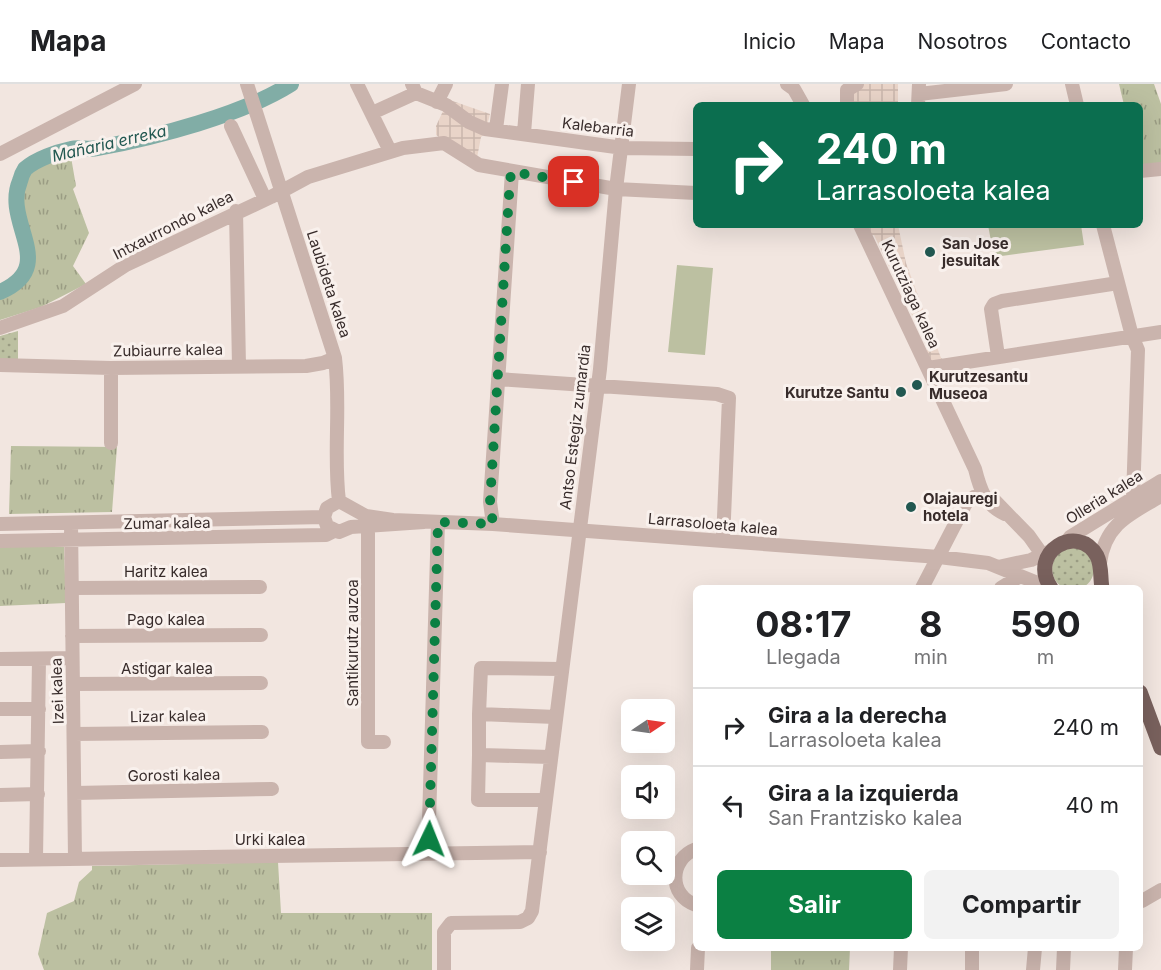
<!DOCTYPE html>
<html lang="es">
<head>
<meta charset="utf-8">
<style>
  body { margin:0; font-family:Inter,sans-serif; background:#f2f2f2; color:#202124; height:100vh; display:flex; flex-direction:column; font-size:22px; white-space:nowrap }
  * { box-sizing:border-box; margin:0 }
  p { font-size:20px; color:#757577 }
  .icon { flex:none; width:33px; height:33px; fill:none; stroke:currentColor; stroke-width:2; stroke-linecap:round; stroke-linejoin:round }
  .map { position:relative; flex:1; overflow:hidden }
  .sheet { position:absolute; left:693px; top:501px; width:450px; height:366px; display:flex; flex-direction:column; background:#fff; border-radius:9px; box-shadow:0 6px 24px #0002 }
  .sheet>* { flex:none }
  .top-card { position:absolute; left:693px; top:18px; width:450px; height:126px; border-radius:9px; box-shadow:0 6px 24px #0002; background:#0b6e4f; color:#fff; overflow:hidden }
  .needle { width:39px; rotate:77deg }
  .controls { position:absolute; left:621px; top:615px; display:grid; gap:12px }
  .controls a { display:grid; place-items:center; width:54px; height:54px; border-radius:9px; background:#fff; box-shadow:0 6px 24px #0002; font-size:30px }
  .pin { position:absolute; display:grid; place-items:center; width:51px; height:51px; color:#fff; margin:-26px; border-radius:12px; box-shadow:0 3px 9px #0006 }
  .me { position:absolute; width:66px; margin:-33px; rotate:2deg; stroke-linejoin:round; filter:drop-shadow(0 0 4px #0008) }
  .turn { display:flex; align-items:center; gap:21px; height:126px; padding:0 24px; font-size:27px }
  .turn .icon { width:78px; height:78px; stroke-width:2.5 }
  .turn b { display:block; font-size:42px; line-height:51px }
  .eta { display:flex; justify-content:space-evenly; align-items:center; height:102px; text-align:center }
  .eta b { font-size:36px; font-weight:700; line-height:42px }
  .cta { display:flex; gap:12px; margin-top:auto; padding:12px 24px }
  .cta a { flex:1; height:69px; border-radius:9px; background:#0b8043; color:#fff; font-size:24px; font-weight:700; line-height:69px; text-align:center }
  .cta a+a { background:#f2f2f2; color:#202124 }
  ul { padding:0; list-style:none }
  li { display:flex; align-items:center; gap:18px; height:78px; padding:0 24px; border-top:2px solid #e0e0e0 }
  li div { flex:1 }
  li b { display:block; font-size:22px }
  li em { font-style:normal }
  header { display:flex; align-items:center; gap:36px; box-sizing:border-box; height:84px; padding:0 30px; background:#fff; border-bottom:2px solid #e0e0e0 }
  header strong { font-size:28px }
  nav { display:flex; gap:33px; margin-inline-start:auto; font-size:21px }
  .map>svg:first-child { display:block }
</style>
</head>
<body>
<header>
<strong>Mapa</strong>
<nav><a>Inicio</a><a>Mapa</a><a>Nosotros</a><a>Contacto</a></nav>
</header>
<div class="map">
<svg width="1161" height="886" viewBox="0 0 1161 886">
  <defs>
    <pattern id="grass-tufts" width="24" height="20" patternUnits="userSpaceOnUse" patternTransform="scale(1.5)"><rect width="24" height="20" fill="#bcc0a1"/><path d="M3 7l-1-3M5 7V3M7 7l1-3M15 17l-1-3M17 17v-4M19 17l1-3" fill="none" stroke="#9a9c83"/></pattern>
    <pattern id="garden-dots" width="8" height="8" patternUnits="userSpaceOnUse" patternTransform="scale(1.5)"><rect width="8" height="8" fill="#bcc0a1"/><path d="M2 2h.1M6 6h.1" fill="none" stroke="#9a9c83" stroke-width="1.8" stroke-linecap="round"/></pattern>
    <pattern id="plaza-grid" width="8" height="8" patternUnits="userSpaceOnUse" patternTransform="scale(1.5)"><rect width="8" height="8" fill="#e9d4c8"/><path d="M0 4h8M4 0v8" fill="none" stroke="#c9b6ac"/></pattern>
  </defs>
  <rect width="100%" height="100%" fill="#f2e6e0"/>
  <path fill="url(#grass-tufts)" d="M1119 0H1154L1161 20V79L1140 81V21H1124Z
    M65 73H71L76 102 73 105 89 149 73 182 86 200 41 223 0 236V215C50 196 28 160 20 123 15 96 41 77 65 73Z
    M11 362 117 363 112 428 9 430Z
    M0 463H64L66 519 0 522Z
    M278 778 281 829H432V886H44L38 870 47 829 74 817 79 798 92 786V782Z
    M771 864H850L849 886H771Z"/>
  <path fill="url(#garden-dots)" d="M18 247V276L0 275V252Z
    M1052 485a21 21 0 1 1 42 0a21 21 0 1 1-42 0Z"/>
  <path fill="#bcc0a1" d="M988 141H1081L1084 161 994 173Z
    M677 181 713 184 705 271 668 268Z"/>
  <path fill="url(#plaza-grid)" d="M857 0H898V18L847 21Z
    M444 14 490 30 485 50 481 53 476 79 436 51V42L443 27Z
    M863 141H898L906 179 941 274 944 276 939 280 929 276 925 269 928 265 874 151 869 152Z"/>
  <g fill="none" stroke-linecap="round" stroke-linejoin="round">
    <path stroke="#81ada6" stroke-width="16" d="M0 208C60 182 2 139 20 97 21 93 23 88 25 85 36 75 57 68 71 65 79 63 89 66 98 64 156 53 242 31 291 0"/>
    <path stroke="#cab4ad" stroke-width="14" d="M247 0 335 274C341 322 333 370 339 417
      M357 0 390 67
      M412 0 416 9 446 21 469 38 485 45 623 64 696 65
      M787 0 794 5 803 21
      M1072 0 1077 21
      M919 10 1006 0
      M437 18 446 0
      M847 21V6L857 0
      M918 21 919 0
      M372 29 416 9
      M231 42 265 115
      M496 45 502 0
      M524 49 528 0
      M0 70 135 0
      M1140 87 1161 85
      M236 127 239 282
      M860 141 975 385C980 405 985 421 1005 430
      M1103 141 1132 252 1138 266 1133 414 1125 433
      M0 244 63 222 126 181 271 113 308 93 403 64 444 59 479 81 616 105 696 109
      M998 272 991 225 994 220 1002 217 1118 199
      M0 281 111 284 306 282 323 279 335 274
      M928 284 1161 248
      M498 295 717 310 729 314 723 457
      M111 359V284
      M424 438 351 443 339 448 327 442 324 433 327 424 339 417 366 432 393 436 493 440 939 473 988 479 1050 504
      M71 439 75 775
      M0 440 324 433
      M493 440 490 418 512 88
      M368 443V658H384
      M0 457 326 451 334 447
      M1066 458 1070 453 1161 397
      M1100 479C1105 440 1130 430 1161 412
      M998 483 1031 476 1051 467
      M72 504 260 503
      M922 504 966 419 974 413 993 415 1029 452 1046 476
      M1001 504 1020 492
      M72 552 261 551
      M0 575 72 574
      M74 600 261 599
      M0 625H39
      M479 630 481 584 561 585
      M74 650 262 648
      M0 668 39 667
      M479 671 478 716H545
      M550 673 479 671V630L556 633
      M75 709 272 705
      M0 711 38 710
      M696 765C669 775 668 812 696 821
      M428 770 438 438
      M36 775 39 575
      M0 776 540 768
      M1142 817 1161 806
      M444 886V848L451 839 520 838 528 834 532 827 600 285 616 105 629 0
      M697 886 698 864
      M900 886 901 864
      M972 886V864
      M1033 886 1035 864
      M1063 886 1064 864
      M1125 886 1126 864"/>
    <path stroke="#79615d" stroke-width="15" d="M1051 504C1027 468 1078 438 1097 472 1102 482 1100 493 1102 504
      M1140 608 1161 664"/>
  </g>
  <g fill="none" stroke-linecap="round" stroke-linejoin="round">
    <path stroke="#0b8043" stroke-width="10" stroke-dasharray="0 18" d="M429 755 438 438 493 440 490 418 510 95 512 88 574 98"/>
  </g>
  <g fill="#225851" stroke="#f9f1ed" stroke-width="2">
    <circle cx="930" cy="168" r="6"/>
    <circle cx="917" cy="301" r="6"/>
    <circle cx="901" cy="308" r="6"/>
    <circle cx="911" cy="423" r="6"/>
  </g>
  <g text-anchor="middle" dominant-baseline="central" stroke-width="6" stroke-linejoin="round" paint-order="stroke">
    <g font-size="15" fill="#382c2b" stroke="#f9f1ed">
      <text transform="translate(598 43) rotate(7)">Kalebarria</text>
      <text transform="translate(173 141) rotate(-27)">Intxaurrondo kalea</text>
      <text transform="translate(329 200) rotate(72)">Laubideta kalea</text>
      <text transform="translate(911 210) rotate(65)">Kurutziaga kalea</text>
      <text transform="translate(168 266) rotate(-1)">Zubiaurre kalea</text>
      <text transform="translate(575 343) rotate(-83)">Antso Estegiz zumardia</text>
      <text transform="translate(1104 413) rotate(-32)">Olleria kalea</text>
      <text transform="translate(167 439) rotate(-1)">Zumar kalea</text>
      <text transform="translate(713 440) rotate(5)">Larrasoloeta kalea</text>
      <text x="166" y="487">Haritz kalea</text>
      <text x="166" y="535">Pago kalea</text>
      <text transform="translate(352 559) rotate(-90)">Santikurutz auzoa</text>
      <text x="167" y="584">Astigar kalea</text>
      <text transform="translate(57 607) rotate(-92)">Izei kalea</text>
      <text transform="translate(168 632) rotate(-1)">Lizar kalea</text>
      <text transform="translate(174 691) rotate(-1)">Gorosti kalea</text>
      <text x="270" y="755">Urki kalea</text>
    </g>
    <g font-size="15" font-weight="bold" fill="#382c2b" stroke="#f9f1ed" text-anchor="start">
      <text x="942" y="159">San Jose<tspan x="942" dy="17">jesuitak</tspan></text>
      <text x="929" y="292">Kurutzesantu<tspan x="929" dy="17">Museoa</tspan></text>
      <text x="889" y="308" text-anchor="end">Kurutze Santu</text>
      <text x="923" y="414">Olajauregi<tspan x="923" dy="17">hotela</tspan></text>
    </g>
    <g font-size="16" font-style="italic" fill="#225851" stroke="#f9f1ed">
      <text transform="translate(109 59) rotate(-13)">Mañaria erreka</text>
    </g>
  </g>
</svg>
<div class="controls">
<a><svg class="needle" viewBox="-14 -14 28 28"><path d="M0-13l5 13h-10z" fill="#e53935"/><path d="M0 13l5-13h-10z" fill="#757577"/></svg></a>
<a><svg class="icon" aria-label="sound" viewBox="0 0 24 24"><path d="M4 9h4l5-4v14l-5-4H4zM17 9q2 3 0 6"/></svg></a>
<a><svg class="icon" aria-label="search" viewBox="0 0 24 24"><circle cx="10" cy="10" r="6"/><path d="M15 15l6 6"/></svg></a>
<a><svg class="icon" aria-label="layers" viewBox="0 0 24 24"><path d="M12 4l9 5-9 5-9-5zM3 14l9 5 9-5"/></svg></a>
</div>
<div class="pin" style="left:574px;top:98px;background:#d93025"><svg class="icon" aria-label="arrive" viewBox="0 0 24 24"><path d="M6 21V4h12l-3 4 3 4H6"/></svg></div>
<svg class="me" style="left:429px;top:755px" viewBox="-20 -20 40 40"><path d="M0-17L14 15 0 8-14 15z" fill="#0b8043" stroke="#fff" stroke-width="4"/></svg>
<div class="top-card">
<div class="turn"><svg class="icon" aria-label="right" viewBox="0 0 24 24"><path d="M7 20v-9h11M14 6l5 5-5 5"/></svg><div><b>240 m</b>Larrasoloeta kalea</div></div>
</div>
<section class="sheet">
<div class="eta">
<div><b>08:17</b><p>Llegada</p></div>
<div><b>8</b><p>min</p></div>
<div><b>590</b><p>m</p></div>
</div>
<ul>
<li><svg class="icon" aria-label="right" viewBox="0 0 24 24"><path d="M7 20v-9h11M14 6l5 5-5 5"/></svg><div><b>Gira a la derecha</b><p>Larrasoloeta kalea</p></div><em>240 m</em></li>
<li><svg class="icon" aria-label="left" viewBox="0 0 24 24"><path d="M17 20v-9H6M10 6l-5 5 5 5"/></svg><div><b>Gira a la izquierda</b><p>San Frantzisko kalea</p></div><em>40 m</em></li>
</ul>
<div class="cta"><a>Salir</a><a>Compartir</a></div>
</section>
</div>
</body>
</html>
